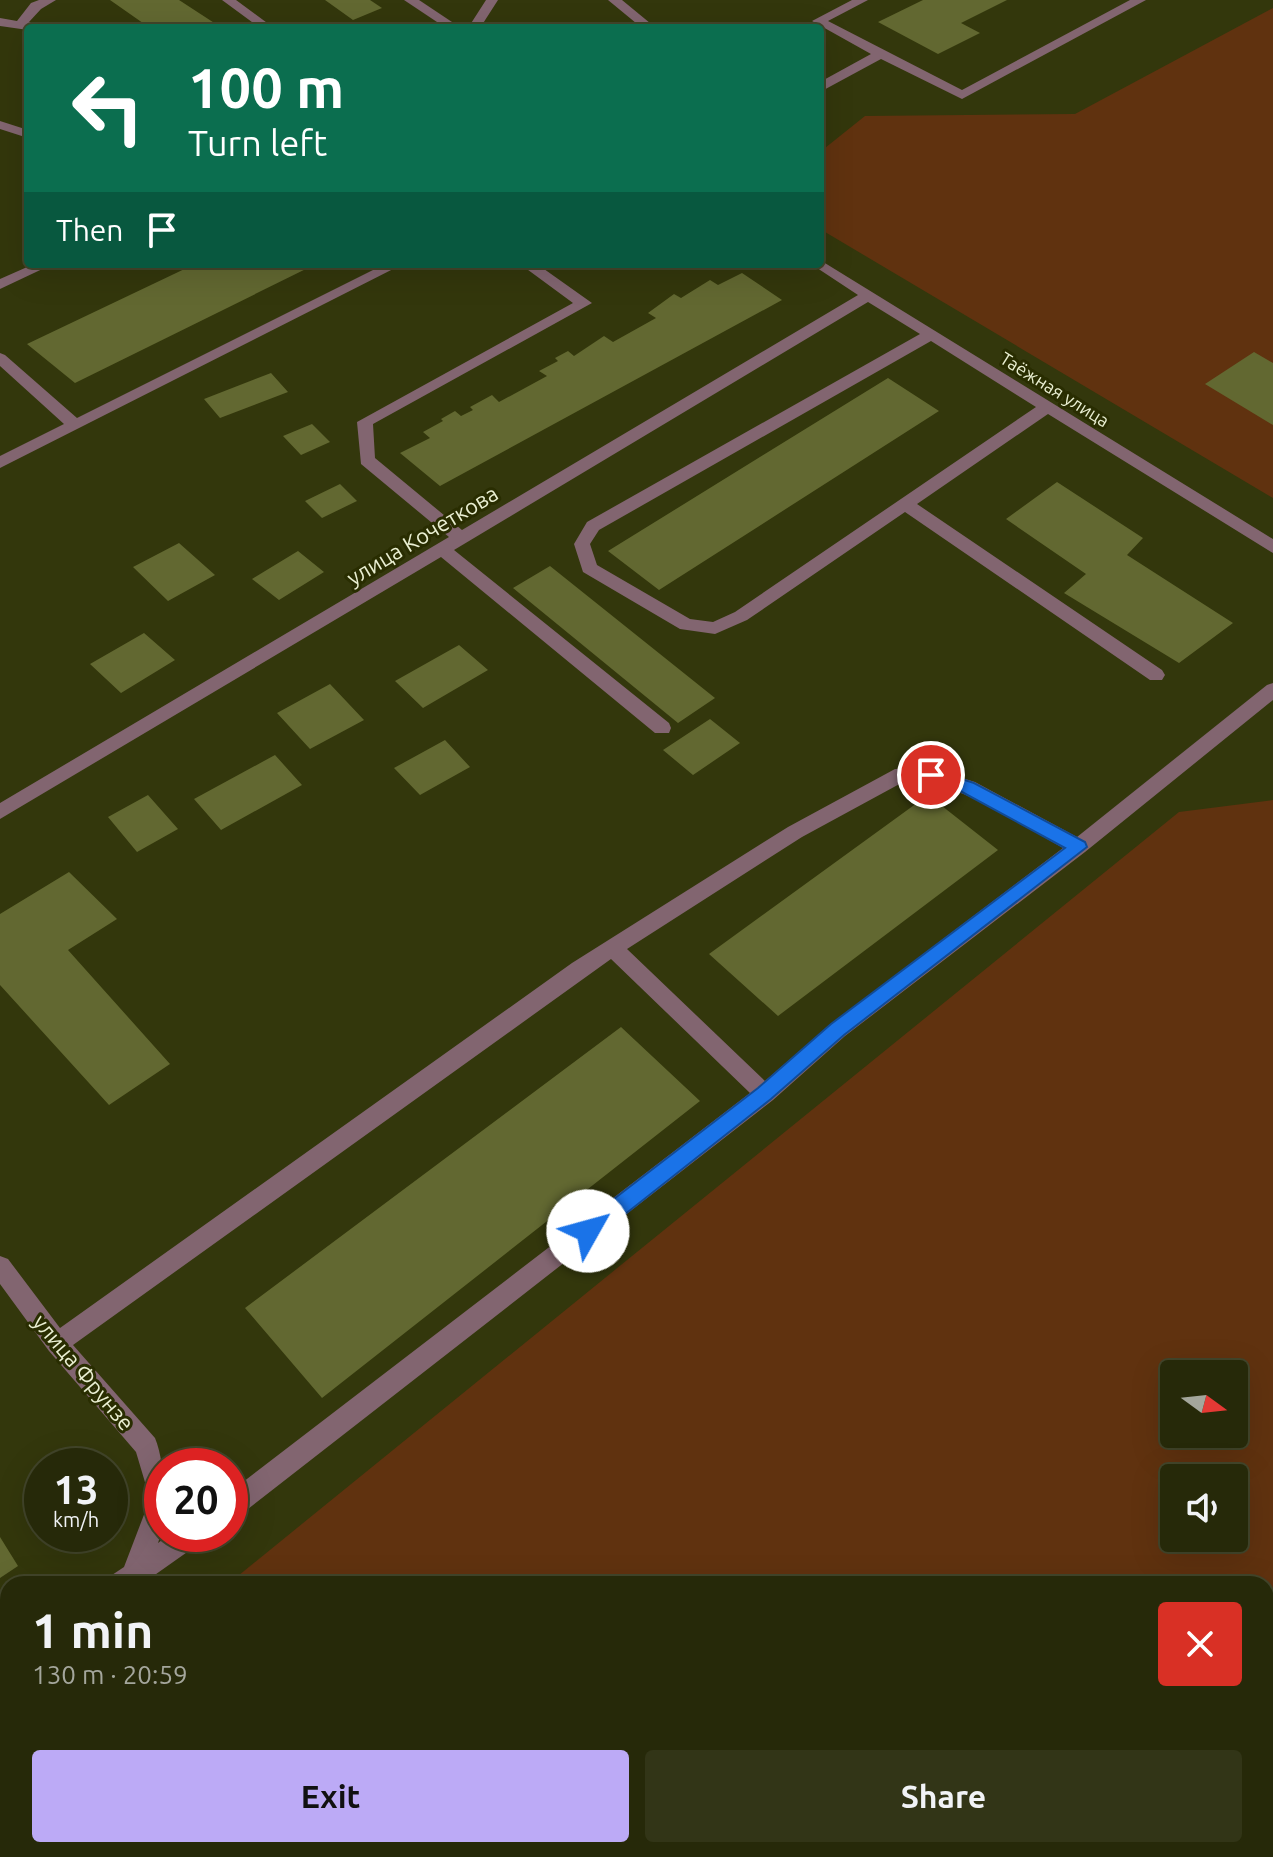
<!DOCTYPE html>
<html lang="en">
<head>
<meta charset="utf-8">
<style>
  body { margin:0; font-family:Ubuntu,sans-serif; background:#323517; color:#f1f3f6; height:100vh; display:flex; flex-direction:column; font-size:30px; white-space:nowrap }
  * { box-sizing:border-box; margin:0 }
  p { font-size:26px; color:#a4a69c }
  .icon { flex:none; width:44px; height:44px; fill:none; stroke:currentColor; stroke-width:2; stroke-linecap:round; stroke-linejoin:round }
  .map { position:relative; flex:1; overflow:hidden }
  .drawer { position:absolute; left:0px; top:1576px; width:1274px; height:282px; display:flex; flex-direction:column; background:#262909; border-radius:24px 24px 0 0; box-shadow:0 8px 32px #0002,0 0 0 2px #42452a }
  .drawer>* { flex:none }
  .hud { position:absolute; left:24px; top:24px; width:800px; height:244px; border-radius:8px; box-shadow:0 8px 32px #0002,0 0 0 2px #42452a; background:#0b6e4f; color:#fff; overflow:hidden }
  .needle { width:52px; rotate:105deg }
  .controls { position:absolute; left:1160px; top:1360px; display:grid; gap:16px }
  .controls a { display:grid; place-items:center; width:88px; height:88px; border-radius:8px; background:#262909; box-shadow:0 8px 32px #0002,0 0 0 2px #42452a; font-size:40px }
  .speed { position:absolute; left:24px; top:1448px; display:flex; gap:16px; font-size:40px; font-weight:700; text-align:center }
  .speed>* { display:grid; place-content:center; width:104px; height:104px; border-radius:50%; background:#262909; box-shadow:0 8px 32px #0002,0 0 0 2px #42452a; line-height:1 }
  .speed small { font-size:20px; font-weight:400 }
  .speed .limit { border:12px solid #d22; background:#fff; color:#111 }
  .pin { position:absolute; display:grid; place-items:center; width:68px; height:68px; color:#fff; margin:-34px; border:4px solid #fff; border-radius:50%; box-shadow:0 2px 8px #0007 }
  .me { position:absolute; width:88px; margin:-44px; rotate:52deg; stroke-linejoin:round; filter:drop-shadow(0 0 6px #0008) }
  .turn { display:flex; align-items:center; gap:28px; height:168px; padding:0 32px; font-size:36px }
  .turn .icon { width:104px; height:104px; stroke-width:2.5 }
  .turn b { display:block; font-size:56px; line-height:68px }
  .then { display:flex; align-items:center; height:76px; padding:0 32px; background:#0003; gap:16px; font-size:30px }
  .round { display:grid; place-items:center; flex:none; width:84px; height:84px; border-radius:8px; background:#323517 }
  .headline { display:flex; align-items:center; justify-content:space-between; height:136px; padding:0 32px }
  h1 { font-size:48px; font-weight:600; line-height:60px }
  .action { display:flex; gap:16px; margin-top:auto; padding:16px 32px }
  .action a { flex:1; height:92px; border-radius:8px; background:#bcaaf6; color:#111; font-size:32px; font-weight:600; line-height:92px; text-align:center }
  .action a+a { background:#323517; color:#f1f3f6 }
  .map>svg:first-child { display:block }
</style>
</head>
<body>
<div class="map">
<svg width="1273" height="1857" viewBox="0 0 1273 1857">
  <rect width="100%" height="100%" fill="#33370c"/>
  <path fill="#60320f" fill-rule="evenodd" d="M1273 8V498L820 229V152L865 116 1075 114Z
    M1273 800V1590L1266 1598V1584H228L1179 812ZM1174 1374H1234V1434H1174ZM1174 1478H1234V1538H1174Z
    M8 1763V1850H1037L1031 1857H0V1769Z"/>
  <path fill="#626831" d="M110 0H179L222 28H150Z
    M325 0H370L382 8 353 20Z
    M923 0H1007L961 23 980 33 938 54 878 22Z
    M195 264H316L75 383 27 344Z
    M742 273 782 300 440 486 400 453 430 438 423 432 443 421 441 419 455 411 461 416 473 410 470 407 492 395 499 402 547 376 539 371 558 361 555 358 568 351 574 356 604 336 613 342 656 318 648 313 674 294 681 298 710 280 718 285Z
    M1254 352 1273 363V425L1205 384Z
    M271 373 288 392 220 418 204 399Z
    M888 378 939 411 659 590 608 551Z
    M312 424 330 442 301 455 283 436Z
    M1057 482 1143 538 1127 555 1233 623 1179 663 1064 593 1086 574 1006 519Z
    M340 484 357 501 322 518 305 501Z
    M179 543 215 575 168 601 133 567Z
    M298 551 324 572 279 600 252 579Z
    M550 566 715 698 678 723 513 588Z
    M144 633 175 660 121 693 90 664Z
    M459 645 488 670 423 708 395 681Z
    M330 684 364 720 310 749 277 713Z
    M710 719 740 743 693 775 663 750Z
    M445 740 470 767 420 795 394 768Z
    M275 755 302 785 221 830 194 799Z
    M148 795 178 829 137 852 108 817Z
    M928 795 998 850 778 1016 709 954Z
    M69 872 117 919 68 950 170 1064 109 1105 0 985V914Z
    M621 1027 700 1101 322 1398 245 1308Z
    M0 1537 18 1566 0 1578Z"/>
  <g fill="none" stroke-linecap="round" stroke-linejoin="round">
    <path fill="#826570" fill-rule="evenodd" d="M39 0H56L41 9 29 22 47 28 28 30 0 26V18L17 21 31 3Z
      M222 0H236L274 28H260Z
      M404 0H419L461 28H446Z
      M486 0H498L480 28H468Z
      M608 0H622L656 28H642Z
      M852 0H868L828 21 962 90 1130 0H1146L962 99 881 59 820 92V82L871 54 812 21Z
      M0 121 28 130V138L0 129Z
      M820 260 1273 539V553L1048 414 917 504 1162 670 1165 675 1162 680H1150L905 512 747 620 715 634 680 629 583 572 574 544 587 522 920 334 868 302 454 550 669 723 671 728 669 733H655L441 557 0 819V803L449 537 361 464 357 422 573 303 520 264H537L592 303 373 424 375 458 462 530 858 295 811 264H820ZM931 341 1036 407 735 612 713 622 690 619 597 565 590 544 599 530Z
      M34 264H53L0 289V279Z
      M385 264H403L0 468V456L64 424 0 366V353L5 355 77 418Z
      M1273 683V700L1085 852 845 1036 773 1100 239 1516 230 1519V1492L750 1093 611 959 73 1345 155 1438C165 1461 168 1516 158 1543L170 1534H203L200 1543 142 1584H108L112 1575 124 1567 150 1499 136 1452 49 1351 0 1284V1256L8 1259 60 1328 572 963 788 827 895 769 931 768 975 782 1077 837 1267 685ZM905 781C963 783 1013 820 1063 848L831 1024 765 1081 627 949 802 837Z
      M8 1663V1693L0 1696V1666Z"/>
  </g>
  <path fill="#1a73e8" stroke="#114b97" stroke-width="2" d="M931 769 974 783 1085 842 1087 847 844 1035 771 1099 595 1238 588 1241 580 1238 577 1231 580 1225 758 1088 831 1024 1065 848 962 792 925 780 922 775 925 771Z"/>
  <g text-anchor="middle" dominant-baseline="central" stroke-width="6" stroke-linejoin="round" paint-order="stroke">
    <g font-size="18" fill="#eaefd2" stroke="#292d01">
      <text transform="translate(1055 389) rotate(32)">Таёжная улица</text>
    </g>
    <g font-size="22" fill="#eaefd2" stroke="#292d01">
      <text transform="translate(422 535) rotate(-31)">улица Кочеткова</text>
      <text transform="translate(84 1372) rotate(50)">улица Фрунзе</text>
    </g>
  </g>
</svg>
<div class="controls">
<a><svg class="needle" viewBox="-14 -14 28 28"><path d="M0-13l5 13h-10z" fill="#e53935"/><path d="M0 13l5-13h-10z" fill="#a4a69c"/></svg></a>
<a><svg class="icon" aria-label="sound" viewBox="0 0 24 24"><path d="M4 9h4l5-4v14l-5-4H4zM17 9q2 3 0 6"/></svg></a>
</div>
<div class="speed"><div>13<small>km/h</small></div><div class="limit">20</div></div>
<div class="pin" style="left:931px;top:775px;background:#d93025"><svg class="icon" aria-label="arrive" viewBox="0 0 24 24"><path d="M6 21V4h12l-3 4 3 4H6"/></svg></div>
<svg class="me" style="left:588px;top:1231px" viewBox="-20 -20 40 40"><circle r="19" fill="#fff"/><path d="M0-13L10 11 0 6-10 11z" fill="#1a73e8"/></svg>
<div class="hud">
<div class="turn"><svg class="icon" aria-label="left" viewBox="0 0 24 24"><path d="M17 20v-9H6M10 6l-5 5 5 5"/></svg><div><b>100 m</b>Turn left</div></div>
<div class="then">Then<svg class="icon" aria-label="arrive" viewBox="0 0 24 24"><path d="M6 21V4h12l-3 4 3 4H6"/></svg></div>
</div>
<section class="drawer">
<div class="headline"><div><h1>1 min</h1><p>130 m · 20:59</p></div><a class="round" style="background:#d93025;color:#fff"><svg class="icon" aria-label="close" viewBox="0 0 24 24"><path d="M6 6l12 12M18 6L6 18"/></svg></a></div>
<div class="action"><a>Exit</a><a>Share</a></div>
</section>
</div>
</body>
</html>
